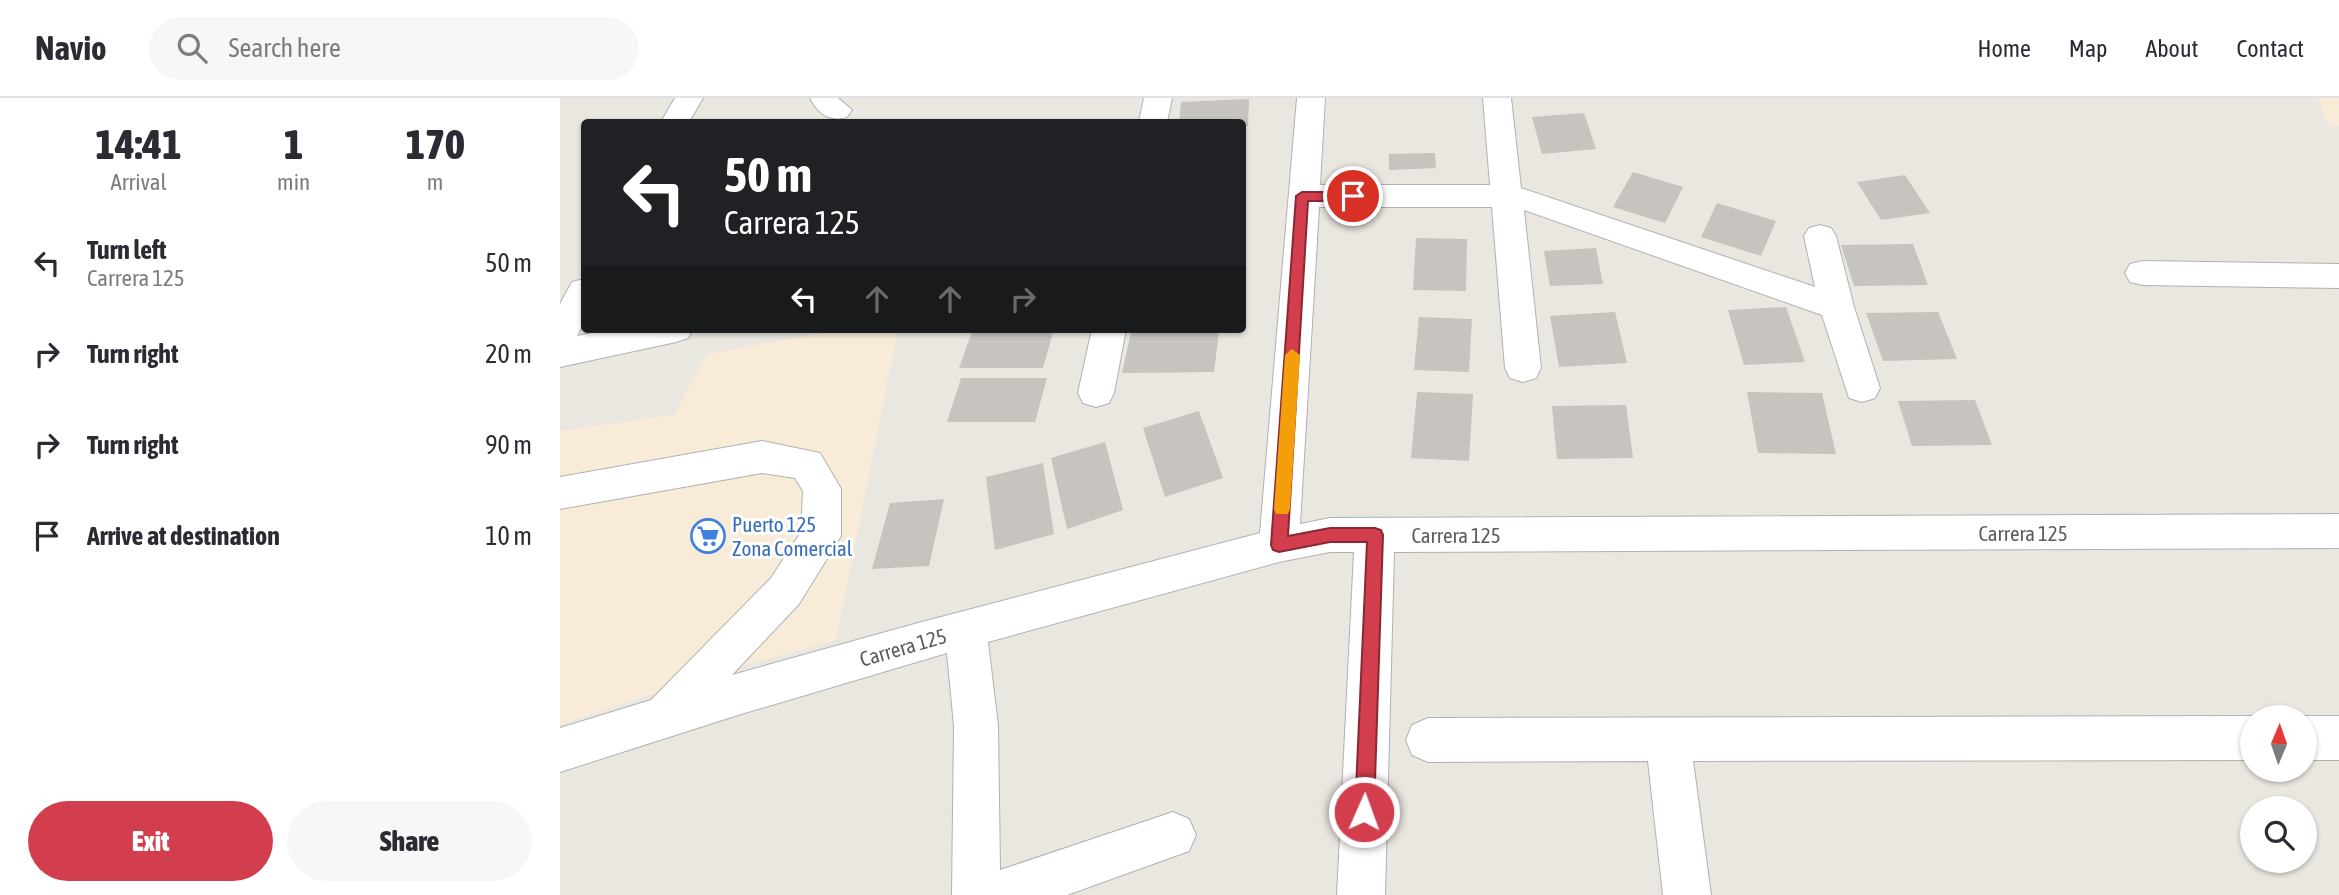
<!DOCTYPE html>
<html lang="en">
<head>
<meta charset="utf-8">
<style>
  body { margin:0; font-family:"Asap Condensed",sans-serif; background:#f7f7f7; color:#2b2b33; height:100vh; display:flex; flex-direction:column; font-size:26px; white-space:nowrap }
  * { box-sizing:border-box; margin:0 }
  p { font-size:23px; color:#7c7c81 }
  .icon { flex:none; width:38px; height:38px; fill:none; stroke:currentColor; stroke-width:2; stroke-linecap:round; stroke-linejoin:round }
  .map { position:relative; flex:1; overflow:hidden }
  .panel { display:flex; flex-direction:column; background:#fff; width:560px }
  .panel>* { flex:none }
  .banner { position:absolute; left:21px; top:21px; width:665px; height:214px; border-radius:7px; box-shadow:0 2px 5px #0004; background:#202124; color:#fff; overflow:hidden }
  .needle { width:46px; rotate:2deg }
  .tools { position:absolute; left:1680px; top:607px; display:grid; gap:14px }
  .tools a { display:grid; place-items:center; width:77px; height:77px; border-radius:50%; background:#fff; box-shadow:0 2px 5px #0004; font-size:35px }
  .pin { position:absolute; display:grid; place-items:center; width:60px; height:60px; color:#fff; margin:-30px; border:4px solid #fff; border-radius:50%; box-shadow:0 2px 7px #0007 }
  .me { position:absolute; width:77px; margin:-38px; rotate:2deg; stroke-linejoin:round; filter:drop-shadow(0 0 5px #0008) }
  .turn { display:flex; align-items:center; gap:24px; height:147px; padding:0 28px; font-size:32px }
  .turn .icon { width:91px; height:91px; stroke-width:2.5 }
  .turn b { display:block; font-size:49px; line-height:60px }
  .lanes { display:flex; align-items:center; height:66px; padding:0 28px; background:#0003; justify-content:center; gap:35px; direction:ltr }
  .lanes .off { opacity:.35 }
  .eta { display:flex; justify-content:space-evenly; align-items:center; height:119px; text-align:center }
  .eta b { font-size:42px; font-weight:800; line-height:49px }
  .button { display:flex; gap:14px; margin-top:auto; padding:14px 28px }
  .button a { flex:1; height:80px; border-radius:42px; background:#d23e4d; color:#fff; font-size:28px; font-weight:800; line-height:80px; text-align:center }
  .button a+a { background:#f7f7f7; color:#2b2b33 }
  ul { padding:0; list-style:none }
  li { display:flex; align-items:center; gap:21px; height:91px; padding:0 28px }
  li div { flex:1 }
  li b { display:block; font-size:26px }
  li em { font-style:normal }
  header { display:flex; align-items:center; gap:42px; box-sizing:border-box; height:98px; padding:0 35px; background:#fff; border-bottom:2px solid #e1e1e2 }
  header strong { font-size:33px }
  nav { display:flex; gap:38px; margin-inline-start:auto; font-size:24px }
  .search { width:490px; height:63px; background:#f7f7f7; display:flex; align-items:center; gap:18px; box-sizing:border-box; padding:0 24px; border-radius:38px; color:#7c7c81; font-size:26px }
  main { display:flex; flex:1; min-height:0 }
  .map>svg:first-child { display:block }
</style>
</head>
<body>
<header>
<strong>Navio</strong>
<div class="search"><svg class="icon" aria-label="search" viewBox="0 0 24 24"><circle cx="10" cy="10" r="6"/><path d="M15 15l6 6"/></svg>Search here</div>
<nav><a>Home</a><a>Map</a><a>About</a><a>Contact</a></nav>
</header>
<main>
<section class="panel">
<div class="eta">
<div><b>14:41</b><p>Arrival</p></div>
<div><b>1</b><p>min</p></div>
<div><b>170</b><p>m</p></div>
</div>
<ul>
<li><svg class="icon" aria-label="left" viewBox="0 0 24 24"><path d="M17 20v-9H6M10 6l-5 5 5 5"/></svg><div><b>Turn left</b><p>Carrera 125</p></div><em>50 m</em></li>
<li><svg class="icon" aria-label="right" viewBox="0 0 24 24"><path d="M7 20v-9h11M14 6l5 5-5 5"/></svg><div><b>Turn right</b></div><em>20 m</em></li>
<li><svg class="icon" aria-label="right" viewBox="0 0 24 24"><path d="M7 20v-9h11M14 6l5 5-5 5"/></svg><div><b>Turn right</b></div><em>90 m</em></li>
<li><svg class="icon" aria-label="arrive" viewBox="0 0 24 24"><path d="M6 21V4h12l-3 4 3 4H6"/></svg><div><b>Arrive at destination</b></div><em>10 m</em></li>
</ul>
<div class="button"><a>Exit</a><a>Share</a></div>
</section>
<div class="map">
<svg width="1779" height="797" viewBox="0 0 1779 797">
  <rect width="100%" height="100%" fill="#eae6e0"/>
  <path fill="#f8ebd7" d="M1758 0H1779V28L1768 27Z
    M286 231H338L276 542 141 580 0 627V333L114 317 147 256Z"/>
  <path fill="#c7c3bf" d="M689 1 688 28H682V24H619L621 4Z
    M1024 15 1036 51 982 56 972 19Z
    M875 55 876 70 829 72V56Z
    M1073 74 1123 89 1105 125 1053 109Z
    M1345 77 1370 115 1321 122 1297 84Z
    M1157 105 1216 123 1201 158 1141 139Z
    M856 140 907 141 906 193 853 192Z
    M1353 146 1368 187 1294 188 1281 147Z
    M1036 150 1043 186 990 188 984 153Z
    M1226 209 1245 264 1184 267 1168 212Z
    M1055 214 1067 265 999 269 990 218Z
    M1378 214 1397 261 1323 263 1306 215Z
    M859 219 912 221 909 274 854 272Z
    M413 231H494L483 270H399Z
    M659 233 654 274 562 275 571 234Z
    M401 280H487L475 324H387Z
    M857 294 913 296 909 363 851 360Z
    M1187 294 1262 295 1276 356 1198 355Z
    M1415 302 1432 347 1352 348 1338 303Z
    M1066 307 1073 360 997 361 992 308Z
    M639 313 663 380 605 399 583 330Z
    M545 344 563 412 507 431 491 360Z
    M483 365 494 436 435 452 426 379Z
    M384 401 369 468 312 471 330 405Z"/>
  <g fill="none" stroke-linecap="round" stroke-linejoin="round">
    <g stroke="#aeb2b4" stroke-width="2">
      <path id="minor" d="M115 0H143L129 24H101Z
        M250 0H278L292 12 287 19C269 24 258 16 250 0Z
        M584 0H612L607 24H579Z
        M737 0H765L760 87H930L923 0H951L961 90 1255 189 1244 138 1249 130 1260 127 1271 130 1276 138 1294 209 1320 290 1315 300 1302 304 1289 300 1262 217 964 112 981 270 976 280 963 284 950 280 945 270 932 109H759L740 426 770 420 1779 416V450L834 454 825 797H777L794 454H770L719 464 428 544 438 628 440 772 613 714 629 721 636 737 629 753 507 797H392L394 628 387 555 178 617 0 674V630L91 602 211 480 241 434 243 393 235 380 202 375 0 411V379L202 343 260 355 281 391V438L239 506 172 577 358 525 700 435Z
        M1582 163 1779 166V190L1582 187 1570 184 1565 175 1570 166Z
        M24 181V224L17 238 52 231H133L128 240 116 244 0 269V206L12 184Z
        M532 231H566L554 295 549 305 536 309 523 305 518 295Z
        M1692 618 1695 620H1692V662L1133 663 1151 797H1103L1088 663 868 664 852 657 846 642 852 627 868 620Z
        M1745 618H1779V662H1745V620H1742Z"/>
    </g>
    <use href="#minor" fill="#fff" fill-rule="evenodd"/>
  </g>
  <path fill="#d23e4d" stroke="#882832" stroke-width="2" d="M742 94H793L800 98 793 103H748L728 438 770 430H815L821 432 823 437 814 714 811 721 804 723 797 721 795 714 807 444H770L719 454 713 452 711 447 736 98Z"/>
  <path fill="#f59e0b" d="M732 251 740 257 730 411 728 416H716L714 411 725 257Z"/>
  <defs>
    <g id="supermarket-ring" transform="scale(1.75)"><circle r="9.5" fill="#fff" stroke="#3f7fe0" stroke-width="1.5"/><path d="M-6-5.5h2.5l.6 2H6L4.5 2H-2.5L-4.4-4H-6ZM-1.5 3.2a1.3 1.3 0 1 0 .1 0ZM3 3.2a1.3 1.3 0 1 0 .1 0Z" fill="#3f7fe0"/></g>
  </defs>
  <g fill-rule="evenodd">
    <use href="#supermarket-ring" x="148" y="438"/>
  </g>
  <g text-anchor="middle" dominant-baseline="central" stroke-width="6" stroke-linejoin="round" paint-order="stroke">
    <g font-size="21" fill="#366cbe" stroke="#fff" text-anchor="start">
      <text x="172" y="426">Puerto 125<tspan x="172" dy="24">Zona Comercial</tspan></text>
    </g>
    <g font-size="21" fill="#595d5f" stroke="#fff">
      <text x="1463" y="435">Carrera 125</text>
      <text x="896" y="437">Carrera 125</text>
      <text transform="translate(343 549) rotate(-16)">Carrera 125</text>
    </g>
  </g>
</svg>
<div class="tools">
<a><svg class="needle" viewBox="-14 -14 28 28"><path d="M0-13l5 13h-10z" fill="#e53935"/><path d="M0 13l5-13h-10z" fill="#7c7c81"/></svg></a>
<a><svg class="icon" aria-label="search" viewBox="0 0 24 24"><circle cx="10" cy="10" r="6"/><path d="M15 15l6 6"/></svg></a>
</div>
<div class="pin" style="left:793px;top:98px;background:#d93025"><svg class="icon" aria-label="arrive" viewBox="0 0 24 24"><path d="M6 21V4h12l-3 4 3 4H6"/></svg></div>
<svg class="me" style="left:804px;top:714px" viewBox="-20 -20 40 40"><circle r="17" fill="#d23e4d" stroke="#fff" stroke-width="3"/><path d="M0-11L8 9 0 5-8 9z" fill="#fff"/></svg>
<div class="banner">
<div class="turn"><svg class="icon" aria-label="left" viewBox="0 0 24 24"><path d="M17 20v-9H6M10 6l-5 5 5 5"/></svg><div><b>50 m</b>Carrera 125</div></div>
<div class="lanes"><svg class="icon" aria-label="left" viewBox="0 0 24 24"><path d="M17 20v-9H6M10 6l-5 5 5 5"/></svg><svg class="icon off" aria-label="ahead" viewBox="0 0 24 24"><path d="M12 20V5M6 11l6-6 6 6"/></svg><svg class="icon off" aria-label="ahead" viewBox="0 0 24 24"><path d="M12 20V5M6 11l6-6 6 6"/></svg><svg class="icon off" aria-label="right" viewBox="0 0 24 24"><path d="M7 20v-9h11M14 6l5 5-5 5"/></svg></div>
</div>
</div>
</main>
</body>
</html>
